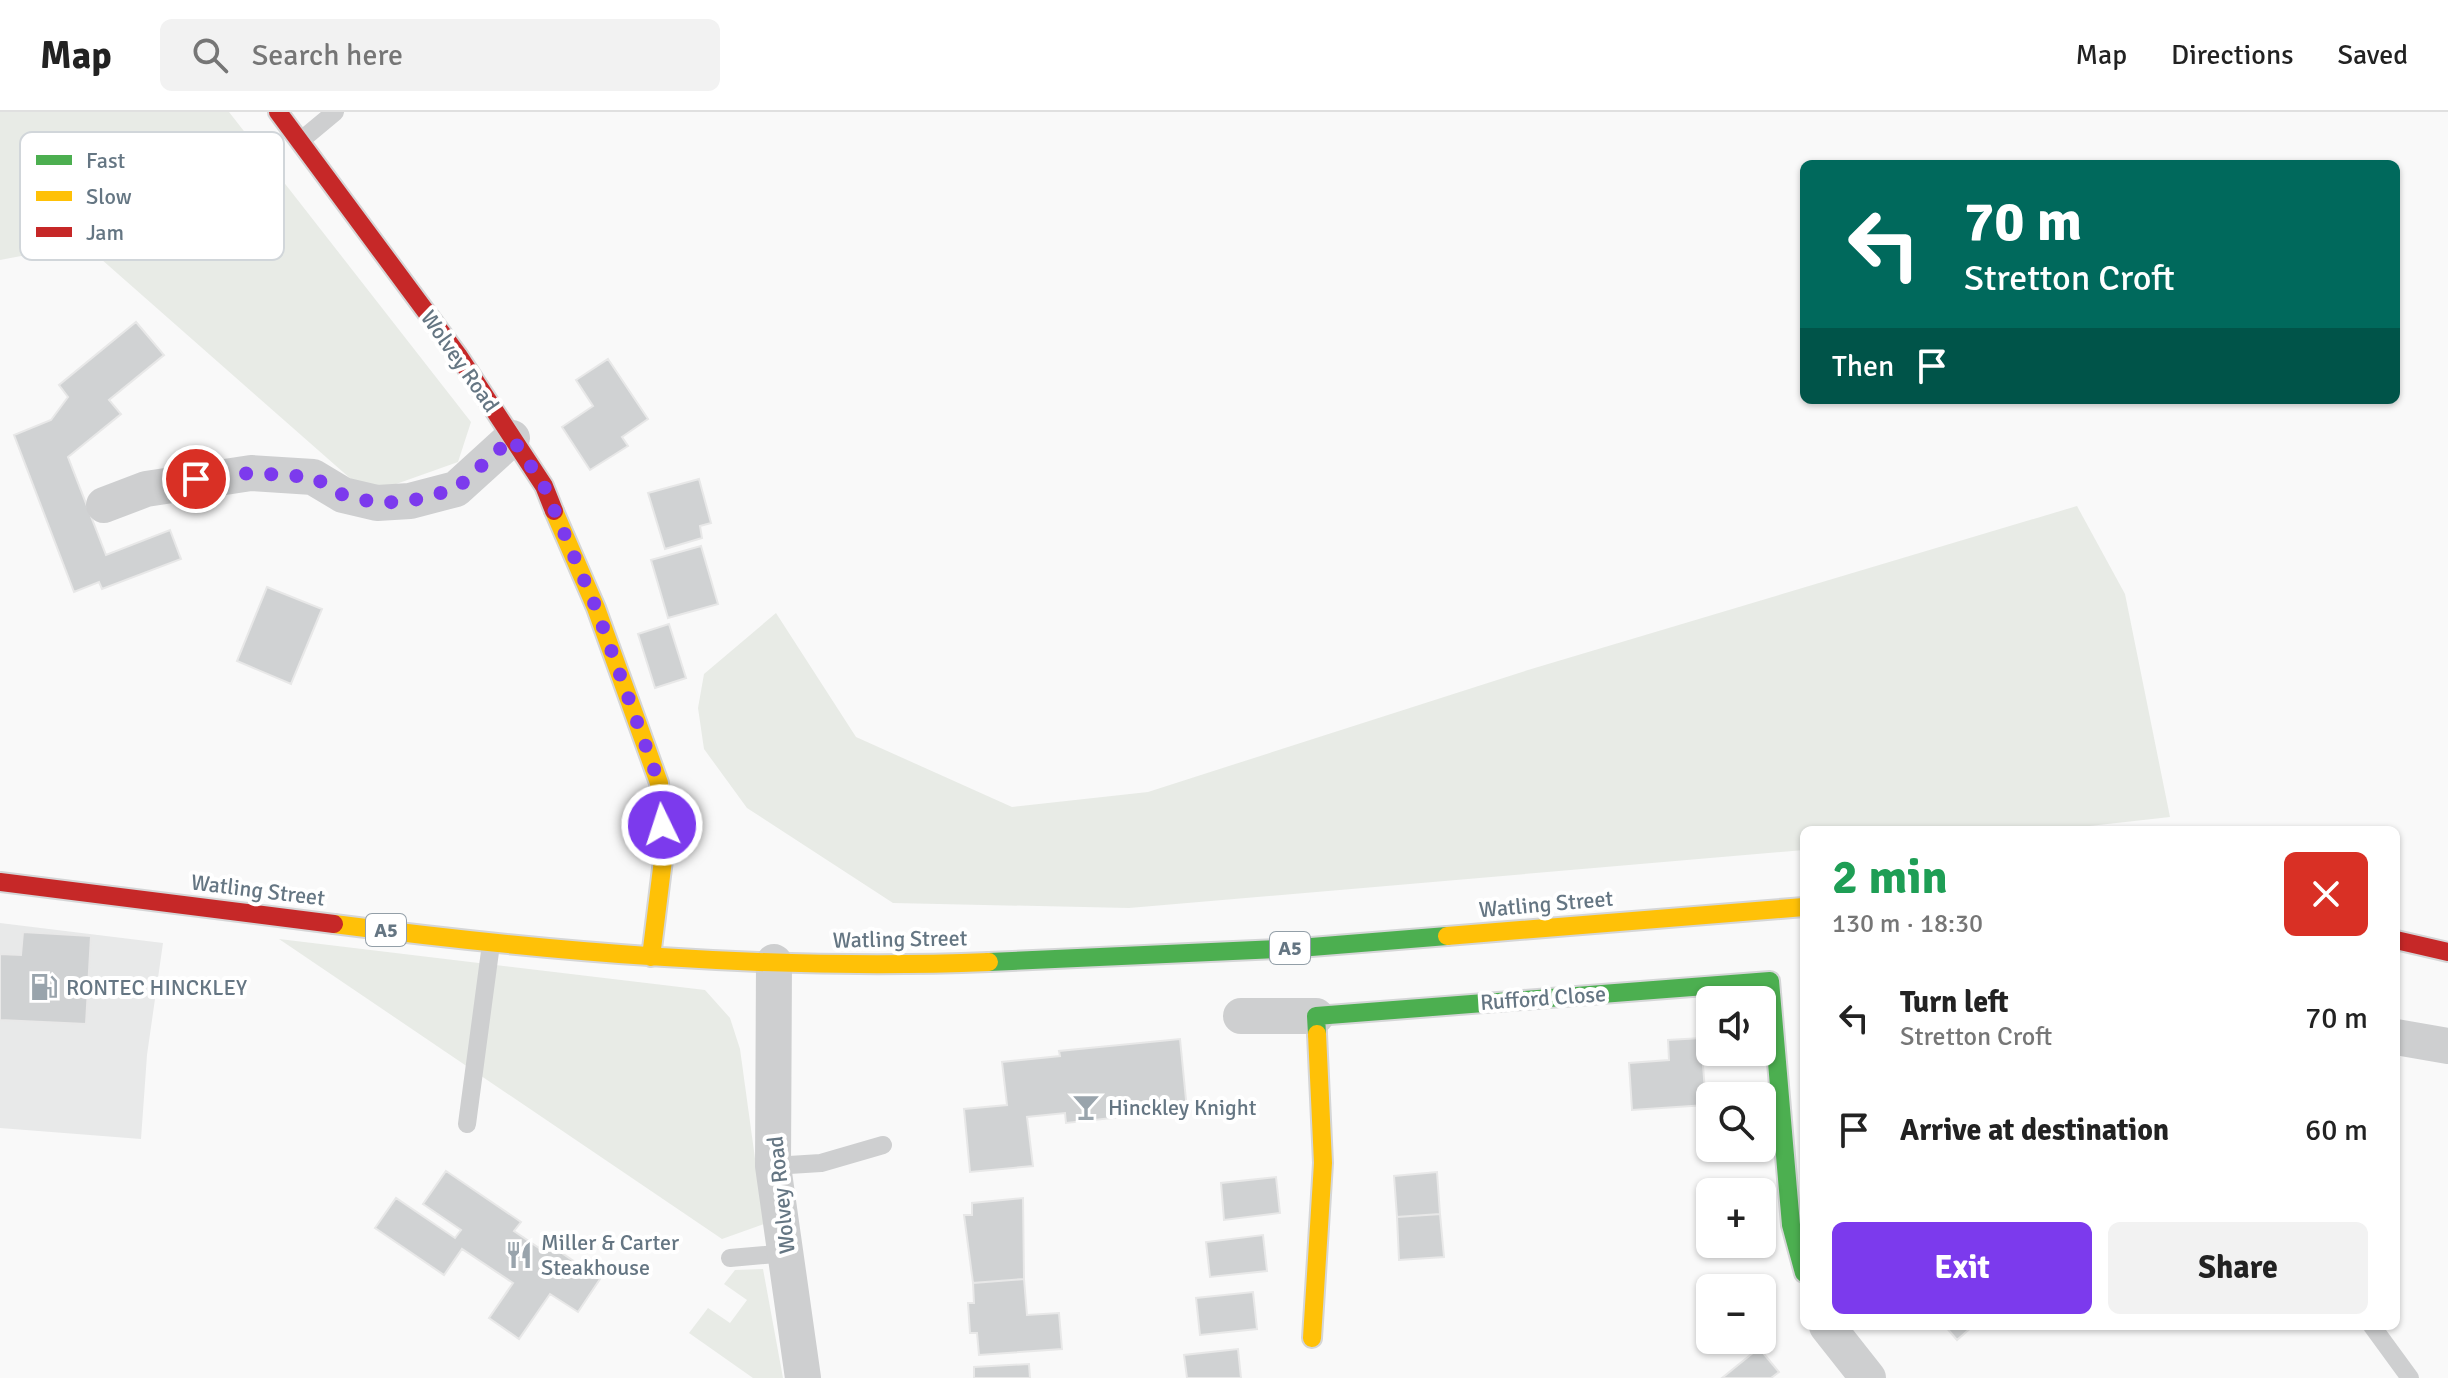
<!DOCTYPE html>
<html lang="en">
<head>
<meta charset="utf-8">
<style>
  body { margin:0; font-family:Signika,sans-serif; background:#f2f2f2; color:#222; height:100vh; display:flex; flex-direction:column; font-size:30px; white-space:nowrap }
  * { box-sizing:border-box; margin:0 }
  p { font-size:26px; color:#767676 }
  .icon { flex:none; width:44px; height:44px; fill:none; stroke:currentColor; stroke-width:2; stroke-linecap:round; stroke-linejoin:round }
  .map { position:relative; flex:1; overflow:hidden }
  .side { position:absolute; left:1800px; top:714px; width:600px; height:504px; display:flex; flex-direction:column; background:#fff; border-radius:12px; box-shadow:0 2px 6px #0004 }
  .side>* { flex:none }
  .hud { position:absolute; left:1800px; top:48px; width:600px; height:244px; border-radius:12px; box-shadow:0 2px 6px #0004; background:#00695c; color:#fff; overflow:hidden }
  .controls { position:absolute; left:1696px; top:874px; display:grid; gap:16px }
  .controls a { display:grid; place-items:center; width:80px; height:80px; border-radius:12px; background:#fff; box-shadow:0 2px 6px #0004; font-size:40px }
  .pin { position:absolute; display:grid; place-items:center; width:68px; height:68px; color:#fff; margin:-34px; border:4px solid #fff; border-radius:50%; box-shadow:0 2px 8px #0007 }
  .me { position:absolute; width:88px; margin:-44px; rotate:356deg; stroke-linejoin:round; filter:drop-shadow(0 0 6px #0008) }
  .turn { display:flex; align-items:center; gap:28px; height:168px; padding:0 32px; font-size:36px }
  .turn .icon { width:104px; height:104px; stroke-width:2.5 }
  .turn b { display:block; font-size:56px; line-height:68px }
  .then { display:flex; align-items:center; height:76px; padding:0 32px; background:#0003; gap:16px; font-size:30px }
  .round { display:grid; place-items:center; flex:none; width:84px; height:84px; border-radius:12px; background:#f2f2f2 }
  .headline { display:flex; align-items:center; justify-content:space-between; height:136px; padding:0 32px }
  h1 { font-size:48px; font-weight:700; line-height:60px; color:#1e9e55 }
  .cta { display:flex; gap:16px; margin-top:auto; padding:16px 32px }
  .cta a { flex:1; height:92px; border-radius:12px; background:#7c3aed; color:#fff; font-size:32px; font-weight:700; line-height:92px; text-align:center }
  .cta a+a { background:#f2f2f2; color:#222 }
  ul { padding:0; list-style:none }
  li { display:flex; align-items:center; gap:24px; height:112px; padding:0 32px }
  li div { flex:1 }
  li b { display:block; font-size:30px }
  li em { font-style:normal }
  header { display:flex; align-items:center; gap:48px; box-sizing:border-box; height:112px; padding:0 40px; background:#fff; border-bottom:2px solid #e0e0e0 }
  header strong { font-size:38px }
  nav { display:flex; gap:44px; margin-inline-start:auto; font-size:28px }
  .search { width:560px; height:72px; background:#f2f2f2; display:flex; align-items:center; gap:20px; box-sizing:border-box; padding:0 28px; border-radius:12px; color:#767676; font-size:30px }
  .map>svg:first-child { display:block }
</style>
</head>
<body>
<header>
<strong>Map</strong>
<div class="search"><svg class="icon" aria-label="search" viewBox="0 0 24 24"><circle cx="10" cy="10" r="6"/><path d="M15 15l6 6"/></svg>Search here</div>
<nav><a>Map</a><a>Directions</a><a>Saved</a></nav>
</header>
<div class="map">
<svg width="2448" height="1266" viewBox="0 0 2448 1266">
  <rect width="100%" height="100%" fill="#f9f9f9"/>
  <path fill="#e8e9e9" d="M0 811 163 831 147 943 141 1027 0 1016Z"/>
  <path fill="#e8ebe6" d="M0 0H229L471 310 458 350 368 382 84 132 0 148Z
    M2077 394 2125 482 2170 705 2054 718H1804V738L1129 796 893 791 747 696 704 637 698 596 704 562 776 501 856 625 1012 695 1148 680 1528 558Z
    M279 827 705 878 730 906 740 937 764 1112 722 1127Z
    M763 1157 783 1266H753L689 1221 708 1196 730 1211 747 1188 724 1172 735 1158Z"/>
  <path fill="#d0d2d3" stroke="#e8e8e8" stroke-width="2" d="M136 210 164 243 109 288 121 302 68 345 106 443 170 418 181 447 102 477 99 470 74 480 14 323 51 308 68 285 59 273Z
    M608 247 648 307 622 325 628 334 590 358 562 315 593 294 576 268Z
    M699 367 711 411 700 414 702 426 665 437 648 381Z
    M701 434 718 492 668 506 651 448Z
    M267 475 322 497 291 572 237 549Z
    M669 512 686 566 655 576 638 522Z
    M23 820 91 824 86 912 0 908V842L21 843Z
    M1701 926 1706 993 1632 998 1629 951 1669 948 1668 928Z
    M1180 927 1187 998 1066 1011 1065 1001 1027 1005 1033 1054 970 1060 964 997 1007 993 1002 950 1060 944 1059 939Z
    M446 1059 521 1110 514 1119 542 1138 547 1131 600 1167 578 1200 550 1182 519 1227 489 1206 513 1171 462 1137 444 1163 375 1116 396 1086 455 1126 461 1118 423 1092Z
    M1437 1060 1440 1102 1397 1105 1394 1064Z
    M1276 1065 1280 1101 1224 1108 1221 1071Z
    M1023 1086 1024 1167 973 1171 964 1103H972V1091Z
    M1440 1102 1444 1145 1399 1148 1397 1105Z
    M1263 1123 1267 1159 1210 1165 1206 1130Z
    M1024 1167 1027 1203 1059 1201 1062 1237 979 1243 977 1221H970L968 1191H974L973 1171Z
    M1253 1180 1257 1217 1200 1223 1196 1186Z
    M1945 1214H1973L1957 1228Z
    M1759 1236 1779 1260 1771 1266H1722Z
    M1238 1237 1241 1266H1187L1184 1243Z
    M1029 1252 1030 1266H974V1255Z"/>
  <g fill="none" stroke-linecap="round" stroke-linejoin="round">
    <g stroke="#d5d6d7" stroke-width="22">
      <path id="fast" d="M989 850 1299 836 1447 824
        M1317 922 1316 904 1770 869 1791 1113 1804 1161"/>
    </g>
    <g stroke="#d5d6d7" stroke-width="22">
      <path id="slow" d="M554 399 596 496 659 671 664 740 651 845
        M334 812C551 840 770 859 989 850
        M1447 824 1804 795
        M1312 1226 1323 1051 1317 922"/>
    </g>
    <g stroke="#d5d6d7" stroke-width="22">
      <path id="jam" d="M278 0 458 243 544 374 554 399
        M0 770 334 812
        M2396 828 2448 840"/>
    </g>
    <path stroke="#cecfd0" stroke-width="18" d="M299 30 335 0
      M467 1012 491 832
      M773 1054 821 1051 883 1033
      M730 1146 787 1141
      M2372 1214 2410 1266"/>
    <path stroke="#cecfd0" stroke-width="36" d="M104 393 146 377 251 361 313 365 343 383 377 391 410 389 456 377 512 326
      M774 850 773 1054 803 1266
      M1241 904H1316
      M2396 925 2448 934
      M1827 1214 1868 1266"/>
    <use href="#fast" stroke="#4caf50" stroke-width="18"/>
    <use href="#slow" stroke="#ffc107" stroke-width="18"/>
    <use href="#jam" stroke="#c62828" stroke-width="18"/>
  </g>
  <g fill="none" stroke-linecap="round" stroke-linejoin="round">
    <path stroke="#7c3aed" stroke-width="14" stroke-dasharray="0 25.2" d="M196 367 251 361 313 365 343 383 377 391 410 389 456 377 512 326 544 374 596 496 659 671 662 713"/>
  </g>
  <defs>
    <g id="fuel-bare" transform="scale(2.16)"><path d="M-5.5-6h7V0h2V4h1.3V-2.5L3-4.5l.8-.8L6-3V5H2.5V1h-1V6h-7ZM-4.2-4.7v3.2H.2V-4.7Z" fill="#99a4ac" stroke="#fff" stroke-width="2.5" paint-order="stroke"/></g>
    <g id="bar-bare" transform="scale(2.16)"><path d="M-6-5H6L.8 .8V4.5H3.5V6h-7V4.5H-.8V.8Z" fill="#99a4ac" stroke="#fff" stroke-width="2.5" paint-order="stroke"/></g>
    <g id="restaurant-bare" transform="scale(2.16)"><path d="M-5-6h1v4h1v-4h1v4h1v-4h1v5L-1.5 .5V6h-2V.5L-5-1ZM5-6V6H3V1.5H1.5Q1.5-4 5-6Z" fill="#99a4ac" stroke="#fff" stroke-width="2.5" paint-order="stroke"/></g>
  </defs>
  <g fill-rule="evenodd">
    <use href="#fuel-bare" x="44" y="875"/>
    <use href="#bar-bare" x="1086" y="995"/>
    <use href="#restaurant-bare" x="519" y="1143"/>
  </g>
  <g text-anchor="middle" dominant-baseline="central" stroke-width="8" stroke-linejoin="round" paint-order="stroke">
    <g fill="#fff" stroke="#939fa8" stroke-width="2">
      <rect x="366" y="802" width="40" height="32" rx="6"/>
      <rect x="1270" y="820" width="40" height="32" rx="6"/>
    </g>
    <g font-size="20" font-weight="bold" fill="#657683">
      <text x="386" y="818">A5</text>
      <text x="1290" y="836">A5</text>
    </g>
    <g font-size="22" fill="#657683" stroke="#fff">
      <text transform="translate(460 249) rotate(55)">Wolvey Road</text>
      <text transform="translate(258 778) rotate(7)">Watling Street</text>
      <text transform="translate(1546 792) rotate(-5)">Watling Street</text>
      <text transform="translate(900 827) rotate(-1)">Watling Street</text>
      <text transform="translate(1543 886) rotate(-4)">Rufford Close</text>
      <text transform="translate(781 1083) rotate(-96)">Wolvey Road</text>
    </g>
    <g font-size="22" fill="#657683" stroke="#fff" text-anchor="start">
      <text x="66" y="875">RONTEC HINCKLEY</text>
      <text x="1108" y="995">Hinckley Knight</text>
      <text x="541" y="1130">Miller &amp; Carter<tspan x="541" dy="25">Steakhouse</tspan></text>
    </g>
  </g>
  <rect x="20" y="20" width="264" height="128" rx="12" fill="#fff" stroke="#d1d6da" stroke-width="2"/>
  <rect x="36" y="43" width="36" height="10" fill="#4caf50"/>
  <rect x="36" y="79" width="36" height="10" fill="#ffc107"/>
  <rect x="36" y="115" width="36" height="10" fill="#c62828"/>
  <g font-size="22" fill="#657683">
    <text x="86" y="56">Fast</text>
    <text x="86" y="92">Slow</text>
    <text x="86" y="128">Jam</text>
  </g>
</svg>
<div class="controls">
<a><svg class="icon" aria-label="sound" viewBox="0 0 24 24"><path d="M4 9h4l5-4v14l-5-4H4zM17 9q2 3 0 6"/></svg></a>
<a><svg class="icon" aria-label="search" viewBox="0 0 24 24"><circle cx="10" cy="10" r="6"/><path d="M15 15l6 6"/></svg></a>
<a>+</a>
<a>−</a>
</div>
<div class="pin" style="left:196px;top:367px;background:#d93025"><svg class="icon" aria-label="arrive" viewBox="0 0 24 24"><path d="M6 21V4h12l-3 4 3 4H6"/></svg></div>
<svg class="me" style="left:662px;top:713px" viewBox="-20 -20 40 40"><circle r="17" fill="#7c3aed" stroke="#fff" stroke-width="3"/><path d="M0-11L8 9 0 5-8 9z" fill="#fff"/></svg>
<div class="hud">
<div class="turn"><svg class="icon" aria-label="left" viewBox="0 0 24 24"><path d="M17 20v-9H6M10 6l-5 5 5 5"/></svg><div><b>70 m</b>Stretton Croft</div></div>
<div class="then">Then<svg class="icon" aria-label="arrive" viewBox="0 0 24 24"><path d="M6 21V4h12l-3 4 3 4H6"/></svg></div>
</div>
<section class="side">
<div class="headline"><div><h1>2 min</h1><p>130 m · 18:30</p></div><a class="round" style="background:#d93025;color:#fff"><svg class="icon" aria-label="close" viewBox="0 0 24 24"><path d="M6 6l12 12M18 6L6 18"/></svg></a></div>
<ul>
<li><svg class="icon" aria-label="left" viewBox="0 0 24 24"><path d="M17 20v-9H6M10 6l-5 5 5 5"/></svg><div><b>Turn left</b><p>Stretton Croft</p></div><em>70 m</em></li>
<li><svg class="icon" aria-label="arrive" viewBox="0 0 24 24"><path d="M6 21V4h12l-3 4 3 4H6"/></svg><div><b>Arrive at destination</b></div><em>60 m</em></li>
</ul>
<div class="cta"><a>Exit</a><a>Share</a></div>
</section>
</div>
</body>
</html>
